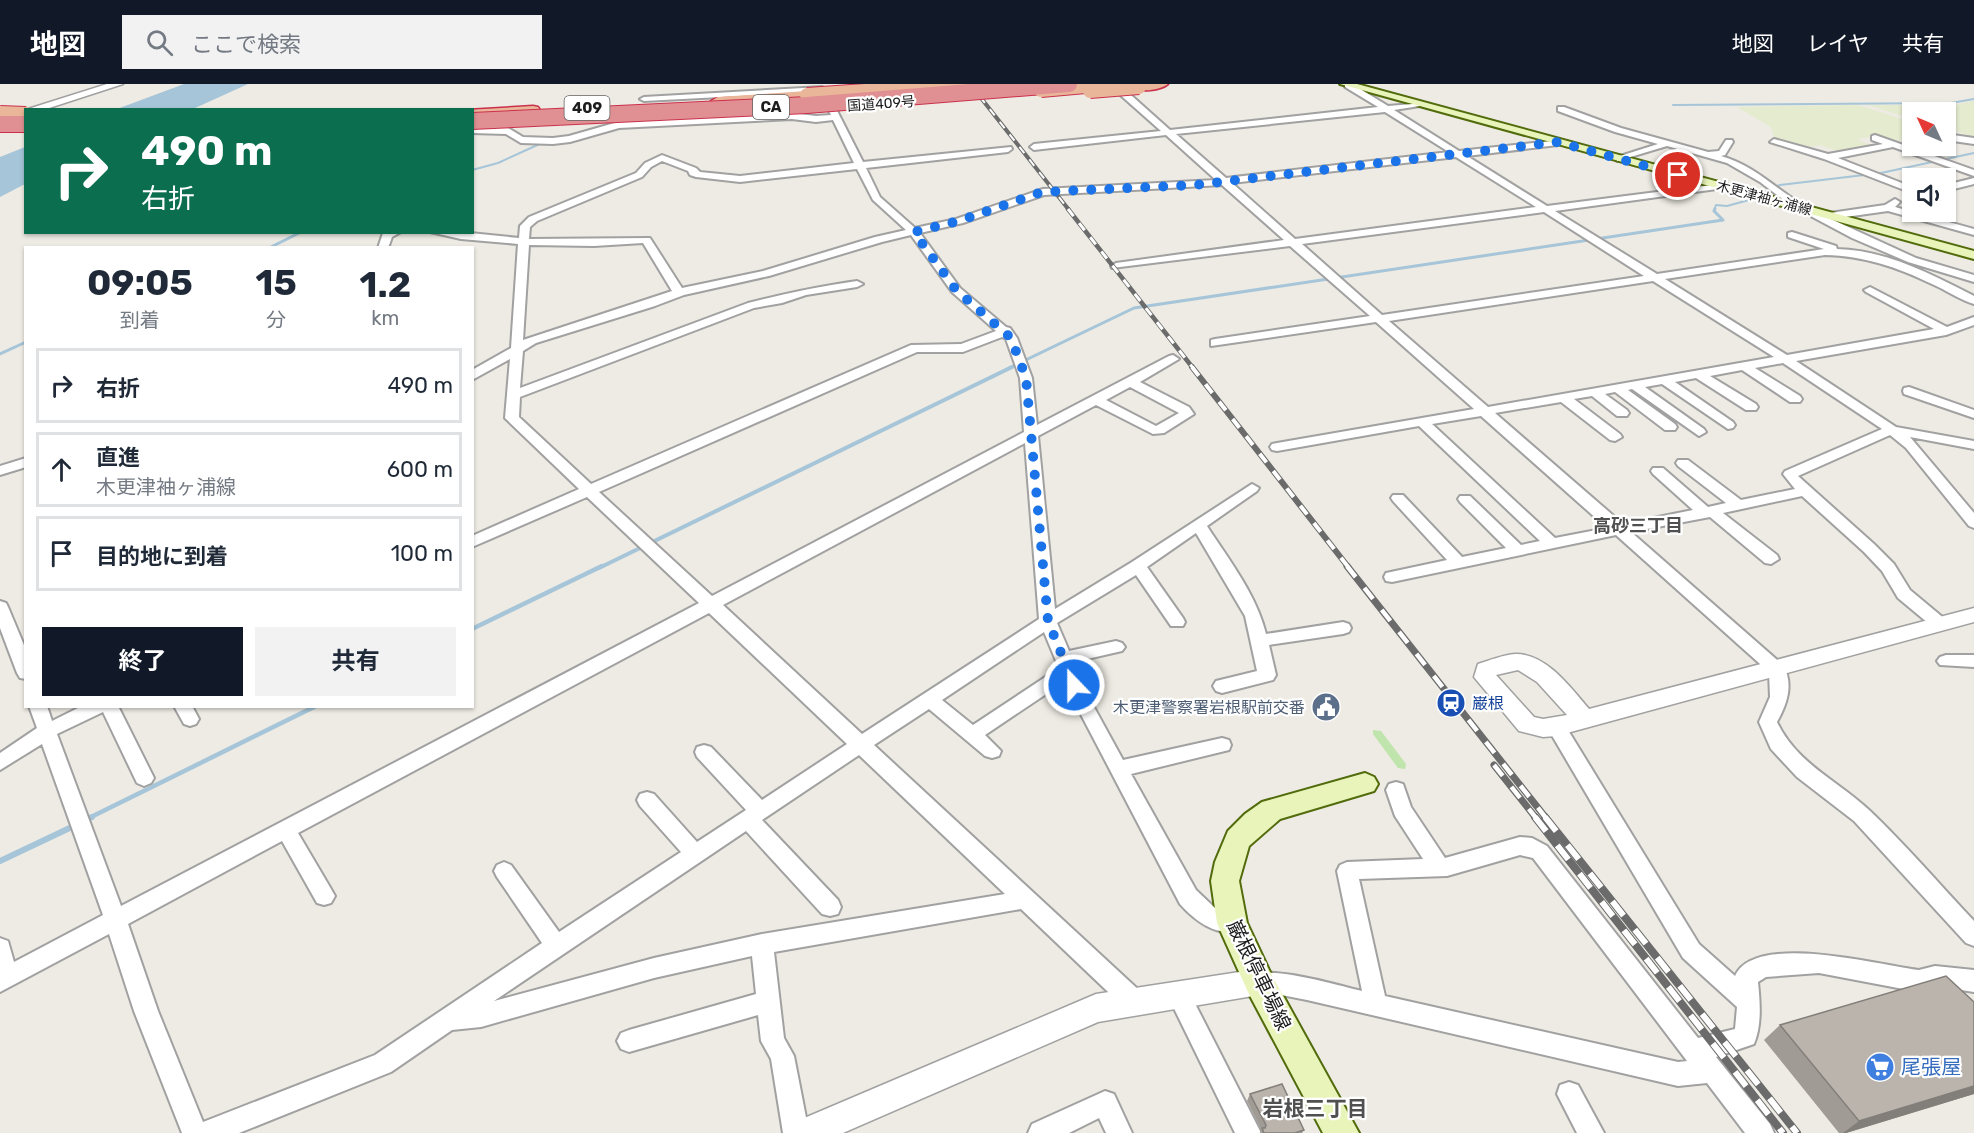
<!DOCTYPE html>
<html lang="ja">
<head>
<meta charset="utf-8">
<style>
  body { margin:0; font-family:Rubik,"Noto Sans JP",sans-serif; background:#f2f2f3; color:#1f2937; height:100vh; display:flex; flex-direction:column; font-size:22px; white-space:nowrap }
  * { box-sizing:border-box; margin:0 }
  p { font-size:20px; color:#747a83 }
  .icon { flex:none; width:33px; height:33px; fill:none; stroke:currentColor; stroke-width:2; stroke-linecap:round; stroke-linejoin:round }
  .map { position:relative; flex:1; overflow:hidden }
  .drawer { position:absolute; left:24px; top:162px; width:450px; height:462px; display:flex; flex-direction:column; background:#fff; border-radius:0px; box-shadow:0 2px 4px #0004 }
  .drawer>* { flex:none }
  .hud { position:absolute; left:24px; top:24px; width:450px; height:126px; border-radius:0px; box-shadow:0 2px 4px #0004; background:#0b6e4f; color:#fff; overflow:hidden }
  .needle { width:39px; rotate:314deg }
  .fabs { position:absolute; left:1902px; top:18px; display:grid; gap:12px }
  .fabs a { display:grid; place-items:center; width:54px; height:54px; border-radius:0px; background:#fff; box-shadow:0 2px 4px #0004; font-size:30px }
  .pin { position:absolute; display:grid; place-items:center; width:51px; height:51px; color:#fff; margin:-26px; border:3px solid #fff; border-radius:50%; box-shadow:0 2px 6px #0007 }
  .me { position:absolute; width:66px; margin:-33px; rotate:338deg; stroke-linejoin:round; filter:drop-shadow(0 0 4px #0008) }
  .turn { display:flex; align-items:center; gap:21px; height:126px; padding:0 18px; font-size:27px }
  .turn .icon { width:78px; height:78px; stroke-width:2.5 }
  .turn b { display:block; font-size:42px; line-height:51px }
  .eta { display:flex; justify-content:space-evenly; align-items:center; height:102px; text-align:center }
  .eta b { font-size:36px; font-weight:700; line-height:42px }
  .button { display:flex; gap:12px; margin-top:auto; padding:12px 18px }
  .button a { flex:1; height:69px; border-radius:0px; background:#111827; color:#fff; font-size:24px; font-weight:700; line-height:69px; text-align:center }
  .button a+a { background:#f2f2f3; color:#1f2937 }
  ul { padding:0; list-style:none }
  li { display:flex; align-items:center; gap:18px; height:75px; margin:0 12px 9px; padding:0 6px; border:3px solid #e0e1e3; border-radius:0px }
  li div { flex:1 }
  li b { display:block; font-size:22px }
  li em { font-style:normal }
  header { display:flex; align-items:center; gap:36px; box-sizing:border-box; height:84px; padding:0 30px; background:#111827; color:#fff }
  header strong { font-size:28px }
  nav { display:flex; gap:33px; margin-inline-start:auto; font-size:21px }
  .search { width:420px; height:54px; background:#f2f2f3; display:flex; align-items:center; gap:15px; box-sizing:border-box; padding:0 21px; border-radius:0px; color:#747a83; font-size:22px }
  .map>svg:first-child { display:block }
</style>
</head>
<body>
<header>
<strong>地図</strong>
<div class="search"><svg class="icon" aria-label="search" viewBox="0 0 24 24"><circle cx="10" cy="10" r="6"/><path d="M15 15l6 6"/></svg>ここで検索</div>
<nav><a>地図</a><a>レイヤ</a><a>共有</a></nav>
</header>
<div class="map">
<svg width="1974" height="1049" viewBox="0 0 1974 1049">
  <rect width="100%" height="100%" fill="#edebe3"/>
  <path fill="#e5ebcf" d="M1974 17V53L1946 44V28H1912V35L1868 21H1953Z
    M1858 21 1912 38V53L1892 58 1875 52 1857 55 1870 61 1838 67 1820 61 1802 65 1776 58 1771 43 1737 23Z"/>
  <path fill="#bfe4ac" d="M1373 646 1381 647 1406 680 1405 685 1398 684 1373 650Z"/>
  <path fill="#a6c5d8" d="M184 0H248L193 25H117Z
    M25 63V100L0 113V73Z"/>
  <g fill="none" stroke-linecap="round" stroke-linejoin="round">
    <path stroke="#a6c5d8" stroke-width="2" d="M1673 21 1951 19 1974 15
      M555 55 590 46
      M472 86 498 79 544 58
      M1714 126 1716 121 1727 122 1749 116 1780 101 1881 89 1974 69"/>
    <path stroke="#a6c5d8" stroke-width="3" d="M269 164 301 148
      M0 270 26 258
      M1009 284 1134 224 1723 136 1714 127 1715 125"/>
    <path stroke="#a6c5d8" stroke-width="4" d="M599 484 1012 283"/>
    <path stroke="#a6c5d8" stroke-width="4.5" d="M472 545 602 482
      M89 734 316 622"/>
    <path stroke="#a6c5d8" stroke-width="6" d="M83 737 92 733
      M0 777 76 741"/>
    <g stroke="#a1a1a1" stroke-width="4">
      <path id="minor" d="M1345 0H1352L1388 22 1425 19 1426 21 1394 26 1459 67 1561 56 1562 58 1558 61 1467 72 1547 122 1720 100 1722 102 1717 105 1555 127 1657 190 1824 165 1788 153V149L1792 148 1836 162 1837 165C1886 166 1931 190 1974 212V220C1960 216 1946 206 1932 200 1897 183 1864 172 1825 171L1665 195 1787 271 1934 245 1866 208 1864 206 1870 203 1947 243 1974 233V241L1946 251 1796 277 1896 343 1974 357V365L1910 353 1974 429V444L1969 442 1906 364 1890 351 1798 392 1874 460 1894 480 1910 506 1946 536 1948 540 1946 544H1934L1898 514 1882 487 1864 468 1802 412 1723 429 1777 471 1779 475 1771 480 1765 479 1710 433 1631 448 1783 581C1794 600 1787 620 1777 638 1797 680 1837 696 1869 726 1906 761 1939 800 1974 837V862L1966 859 1854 737 1797 693 1771 665 1759 638 1770 613 1769 588 1616 451 1392 498 1386 497 1384 493 1386 489 1447 476 1393 417 1391 414 1393 411H1403L1462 473 1506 464 1460 418 1458 415 1460 412H1470L1521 461 1540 457 1419 342 1277 367 1272 366 1270 363 1272 360 1277 359 1474 325 1376 238 1211 262V256L1215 255 1370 232 1290 162 1112 184 1111 182 1116 179 1284 156 1222 101 1044 111 963 139 920 149 960 204 1006 243 1010 244 1017 254 1032 294 1037 341 1169 272 1173 271 1179 275 1140 298 1189 323 1194 330 1164 349 1153 350 1096 321 1038 352 1055 525 1132 478 1252 400 1259 404 1257 407 1207 442C1229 476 1256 510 1266 550L1343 538 1349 540 1351 544 1349 548 1343 550 1269 561 1276 591 1273 596 1222 609 1216 607 1213 602 1216 597 1257 587 1245 532 1196 449 1147 483 1183 534 1185 538 1183 542H1171L1136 491 1057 539 1069 567 1116 557 1122 559 1125 563 1122 567 1074 578 1089 614 1123 676 1222 654 1229 656 1231 661 1229 666 1131 690 1196 806 1215 824 1240 832 1243 839 1240 846C1217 854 1194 836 1180 820L1064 598 985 651 1001 667 999 672 992 674 985 672 929 625 874 661 1142 909 1145 917 1142 925 1134 928 1126 925 1021 825 774 868 784 954 794 972 809 1049H783L771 975 761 957 758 931 629 968 621 965 617 957 621 949 629 946 756 910 752 872 654 894 481 943 452 946 391 988 239 1049H182L134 927 109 850 0 908V854L8 857 14 878 103 831 42 660 0 686V669L37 644 29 622H47L52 637 82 622H118L154 694 151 699 144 702 137 699 103 628 57 650 121 822 699 519 587 413 472 463V452L579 405 505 334 510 275 472 296V286L511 264 518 160 461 155 430 148H460L519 154 520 142 529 133 636 89 645 79 662 71 696 84 700 88 740 92 854 79 833 36 816 38 792 35 619 44 570 58 553 60 521 59 506 50 472 49V43L508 44 523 53 553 54 569 52 618 38 792 29 816 32 831 31 819 8 644 17 640 15 644 13 822 3 826 5 863 78 1011 63 1012 65 1008 68 866 84 880 113 915 144 956 135 1043 105 1216 96 1166 51 1034 66 1030 63 1034 60 1161 47 1117 8V4H1123L1170 46 1378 23 1345 3ZM1385 28 1449 68 1226 94 1176 50ZM1456 73 1536 123 1295 155 1232 99ZM662 77 688 87 690 91 696 93 740 98 857 85 873 116 906 146 875 153 763 187 682 204 650 154 529 155 530 143 537 137 642 93 651 83ZM1544 128 1644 192 1382 231 1302 160ZM911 151 952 208 996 247 961 260 911 261 591 400 519 333 520 313 754 224 782 219 806 211 857 203 863 200 857 197C820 202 784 210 748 219L520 304 523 267 536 259 655 222 684 211 769 192 882 158ZM643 159 672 207 523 256 529 161 594 162ZM1653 197 1774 273 1488 323 1389 237ZM1002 253 1006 255 1020 294 1024 348 712 512 599 408 917 268H963ZM1783 279 1882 345 1785 387 1783 390 1795 405 1741 416 1688 376H1678L1676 379 1678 382 1726 419 1708 423 1663 384H1653L1651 387 1653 390 1693 426 1623 440 1495 329 1561 318 1610 356 1615 357 1622 353 1620 350 1574 315 1592 312 1617 332H1627L1629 329 1627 326 1605 310 1615 308 1665 346H1675L1677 343 1675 340 1628 306 1632 305 1699 352 1706 348 1704 345 1645 303 1662 300 1728 345 1733 344 1735 341 1733 338 1675 298 1696 294 1746 326H1756L1758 323 1756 320 1710 292 1742 286 1790 318H1800L1802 315 1800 312 1755 284ZM1130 303 1179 329 1156 342 1106 316ZM1481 332 1607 444 1555 454 1432 340ZM1025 359 1039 535 862 650 723 521ZM709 529 847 660 762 716 711 663 704 661 697 663 695 668 697 673 746 726 697 758 654 710 647 708 640 710 637 716 640 722 681 768 559 848 511 781 504 778 497 781 494 787 497 793 542 859 375 971 203 1038 158 927 128 840 282 757 317 819 324 821 331 819 335 812 331 805 298 749ZM1044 548 1059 584 973 641 942 616ZM859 671 1005 810 762 850 654 874 494 917 746 747 822 830 830 832 838 830 841 823 838 816 762 736Z
        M1558 23H1564L1621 44 1708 68 1719 67 1726 56H1732L1733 58 1725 71 1721 72C1750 80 1771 100 1795 116 1804 122 1815 127 1825 132L1830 129 1885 121 1895 115 1900 118 1895 123 1974 145V151L1888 127 1831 135 1916 174 1974 191V198L1908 178 1852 154 1790 121 1760 98 1727 79 1667 62 1617 77V73L1658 60 1615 48 1558 27Z
        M1946 50 1974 54V60L1946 56Z
        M1875 51 1974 86V92L1893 63 1838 74 1912 103V109L1824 75 1770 58 1774 55 1828 70 1883 60 1872 56V52Z
        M1974 94V100L1946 107V101Z
        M401 148 392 153 388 164H378L383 149Z
        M1909 303 1974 326V334L1904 310 1903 307 1904 304Z
        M26 374V383L0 391V382Z
        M0 517 6 519 8 523 26 566V595L20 594 17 589 0 544Z
        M1946 571H1974V583L1940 581 1937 577 1940 573Z
        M174 622H192L199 635 196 640 190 642 184 640Z
        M1556 636 1563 638 1699 860 1735 892C1755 847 1882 882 1919 886L1935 882 1974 886V908L1935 902 1919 908 1819 889 1766 893 1758 898C1760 918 1762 941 1754 960L1716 973 1770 1040 1774 1049H1745L1707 999 1678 1002 1307 916 1251 905 1248 898 1251 891C1273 882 1337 901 1362 907L1337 787 1340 781 1347 778 1423 775 1395 732 1386 706 1389 700 1396 698 1403 700 1411 723 1445 774 1520 753 1532 754 1547 762 1698 954 1735 945 1737 923 1683 874 1547 643 1549 638ZM1520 771 1533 774 1687 977 1678 978 1385 912 1359 795 1447 792Z
        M1178 899 1186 902 1261 1049H1235L1167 910 1170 902Z
        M1569 998 1578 1001 1604 1049H1577L1557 1010 1560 1001Z
        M1105 1007 1114 1010 1132 1049H1106L1099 1034 1069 1049H1028L1032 1040Z"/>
    </g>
    <g stroke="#a1a1a1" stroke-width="3">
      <path id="tertiary" d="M107 0H123L43 26 28 25Z
        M1974 524V538L1556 652 1543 653 1519 647 1474 593 1478 580C1490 576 1503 571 1515 570 1546 569 1571 604 1589 625ZM1518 586 1537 598 1567 631 1543 635 1534 633 1496 591Z
        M1259 885 1269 888 1273 898 1269 908 1259 911 1098 938 843 1049H790L795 1038 1096 910Z"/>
    </g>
    <g stroke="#526b0c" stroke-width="4">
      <path id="secondary" d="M1340 0H1357L1974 167V175Z
        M1365 689 1374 693 1378 700 1374 707 1280 735 1249 762 1239 797 1247 839 1270 888 1359 1049H1323L1248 908 1217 839 1211 797 1215 778 1228 747 1245 730 1262 718Z"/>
    </g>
    <g stroke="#cb304d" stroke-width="3">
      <path id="trunk" d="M1134 0H1168C1161 6 1140 9 1132 3Z
        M807 7 814 11 812 14 718 21 711 17 718 13Z
        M533 22 538 23 540 26 538 29 472 32V26H467Z"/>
    </g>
    <use href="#minor" fill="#fff" fill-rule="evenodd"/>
    <use href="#tertiary" fill="#fff" fill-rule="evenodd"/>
    <use href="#secondary" fill="#e8f4ba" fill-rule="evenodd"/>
    <use href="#trunk" fill="#eab699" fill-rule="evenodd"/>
    <g stroke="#6b6b6b" stroke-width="4">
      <path id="rail-far4" d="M970 0 1069 126"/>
    </g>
    <g stroke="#6b6b6b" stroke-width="4.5">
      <path id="rail-far3" d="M1068 125 1193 284"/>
    </g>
    <g stroke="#6b6b6b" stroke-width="6">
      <path id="rail-far2" d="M1192 283 1349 484"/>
    </g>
    <g stroke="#6b6b6b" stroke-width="7">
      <path id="rail-far1" d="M1347 482 1546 734
        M1494 681 1536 734"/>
    </g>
    <g stroke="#6b6b6b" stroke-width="8">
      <path id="rail" d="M1535 733 1783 1049
        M1545 733 1797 1049"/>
    </g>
    <use href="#rail-far4" stroke="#fff" stroke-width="2" stroke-dasharray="8" stroke-linecap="butt"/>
    <use href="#rail-far3" stroke="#fff" stroke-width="3" stroke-dasharray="9" stroke-linecap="butt"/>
    <use href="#rail-far2" stroke="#fff" stroke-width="4" stroke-dasharray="11" stroke-linecap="butt"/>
    <use href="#rail-far1" stroke="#fff" stroke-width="4.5" stroke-dasharray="14" stroke-linecap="butt"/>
    <use href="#rail" stroke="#fff" stroke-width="6" stroke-dasharray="18" stroke-linecap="butt"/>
    <g stroke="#cb304d" stroke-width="16" stroke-linecap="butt">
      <path id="trunk-bridge" d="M1041 6 1108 0
        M1090 7 1139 3
        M807 11 967 0
        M0 29 26 30"/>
    </g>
    <g stroke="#cb304d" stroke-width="18" stroke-linecap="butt">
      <path id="motorway-bridge" d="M472 37 807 21 1069 0
        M0 40H26"/>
    </g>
    <use href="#trunk-bridge" stroke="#eab699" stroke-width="14"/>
    <use href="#motorway-bridge" stroke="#e09092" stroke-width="16"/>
  </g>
  <path fill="#a09b95" d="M1780 941 1974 1010 1846 1049H1839L1764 956Z
    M1250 1010 1304 1046 1302 1049H1260L1261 1045 1247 1017Z"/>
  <path fill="#827e79" d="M1974 1002V1010L1846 1049H1843L1859 1037Z"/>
  <path fill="#bab4ad" stroke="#827e79" stroke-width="1.5" d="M1946 892 1974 918V1002L1859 1037 1780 941Z
    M1282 1000 1304 1046 1295 1049H1264L1262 1044H1265L1266 1041 1250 1010Z"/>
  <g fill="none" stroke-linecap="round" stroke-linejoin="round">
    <path stroke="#1a73e8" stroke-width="10" stroke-dasharray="0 18" d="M1074 601 1048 537 1026 294 1011 254 956 206 914 148 959 137 1042 108 1195 101 1558 58 1678 91"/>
  </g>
  <defs>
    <g id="station-disc" transform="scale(1.5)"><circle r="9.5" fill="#1a4fb4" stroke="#fff"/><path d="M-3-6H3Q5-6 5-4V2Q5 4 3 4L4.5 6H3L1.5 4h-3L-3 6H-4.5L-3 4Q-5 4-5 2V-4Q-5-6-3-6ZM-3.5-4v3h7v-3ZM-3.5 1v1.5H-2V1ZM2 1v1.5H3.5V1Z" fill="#fff"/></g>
    <g id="civic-disc" transform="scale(1.5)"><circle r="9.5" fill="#5c6f8a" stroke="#fff"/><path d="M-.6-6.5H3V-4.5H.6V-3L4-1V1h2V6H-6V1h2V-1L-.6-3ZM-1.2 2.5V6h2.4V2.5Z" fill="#fff"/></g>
    <g id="supermarket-disc" transform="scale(1.5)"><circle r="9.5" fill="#3f7fe0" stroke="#fff"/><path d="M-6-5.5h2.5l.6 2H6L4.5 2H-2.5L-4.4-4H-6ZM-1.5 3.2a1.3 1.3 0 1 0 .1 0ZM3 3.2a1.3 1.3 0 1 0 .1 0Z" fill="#fff"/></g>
  </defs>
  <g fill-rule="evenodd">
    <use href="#station-disc" x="1451" y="619"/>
    <use href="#civic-disc" x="1326" y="623"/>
    <use href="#supermarket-disc" x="1880" y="983"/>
  </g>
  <g text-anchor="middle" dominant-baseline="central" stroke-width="4.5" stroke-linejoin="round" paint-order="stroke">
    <g font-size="14" fill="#1d1d1d" stroke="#fff">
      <text transform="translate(881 20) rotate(-4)">国道409号</text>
      <text transform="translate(1764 114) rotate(15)">木更津袖ヶ浦線</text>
    </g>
    <g fill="#fff" stroke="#616161" stroke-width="1.5">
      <rect x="753" y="11" width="36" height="24" rx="4.5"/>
      <rect x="564.5" y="12" width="45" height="24" rx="4.5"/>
    </g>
    <g font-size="15" font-weight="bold" fill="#1d1d1d">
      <text x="771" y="23">CA</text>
      <text x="587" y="24">409</text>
    </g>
    <g font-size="16" fill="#164399" stroke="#fff" text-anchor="start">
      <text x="1472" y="619">巌根</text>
    </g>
    <g font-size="16" fill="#4e5e75" stroke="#fff" text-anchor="end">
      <text x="1305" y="623">木更津警察署岩根駅前交番</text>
    </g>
    <g font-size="18" font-weight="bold" fill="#505050" stroke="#fff">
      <text x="1638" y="442">高砂三丁目</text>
    </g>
    <g font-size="20" fill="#1d1d1d" stroke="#fff">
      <text transform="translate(1259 891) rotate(64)">巌根停車場線</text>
    </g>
    <g font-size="20" fill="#366cbe" stroke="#fff" text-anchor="start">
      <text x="1901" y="983">尾張屋</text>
    </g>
    <g font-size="21" font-weight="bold" fill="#505050" stroke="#fff">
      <text x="1315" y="1024">岩根三丁目</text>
    </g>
  </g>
</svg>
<div class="fabs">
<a><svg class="needle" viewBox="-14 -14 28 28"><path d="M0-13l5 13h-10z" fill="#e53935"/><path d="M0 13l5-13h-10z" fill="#747a83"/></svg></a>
<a><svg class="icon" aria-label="sound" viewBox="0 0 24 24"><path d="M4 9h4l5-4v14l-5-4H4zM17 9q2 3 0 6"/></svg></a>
</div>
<div class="pin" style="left:1678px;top:91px;background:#d93025"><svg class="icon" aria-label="arrive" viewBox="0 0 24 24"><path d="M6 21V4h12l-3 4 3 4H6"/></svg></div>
<svg class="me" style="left:1074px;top:601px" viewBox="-20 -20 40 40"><circle r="17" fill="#1a73e8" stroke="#fff" stroke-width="3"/><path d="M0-11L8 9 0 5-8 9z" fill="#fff"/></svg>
<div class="hud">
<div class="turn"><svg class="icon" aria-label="right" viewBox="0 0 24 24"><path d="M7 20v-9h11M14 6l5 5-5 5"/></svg><div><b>490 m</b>右折</div></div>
</div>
<section class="drawer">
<div class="eta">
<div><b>09:05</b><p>到着</p></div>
<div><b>15</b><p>分</p></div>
<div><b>1.2</b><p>km</p></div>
</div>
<ul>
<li><svg class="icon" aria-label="right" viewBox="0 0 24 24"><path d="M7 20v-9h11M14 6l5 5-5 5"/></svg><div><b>右折</b></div><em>490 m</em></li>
<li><svg class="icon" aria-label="ahead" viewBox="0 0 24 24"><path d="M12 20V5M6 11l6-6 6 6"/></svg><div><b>直進</b><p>木更津袖ヶ浦線</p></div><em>600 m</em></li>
<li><svg class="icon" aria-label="arrive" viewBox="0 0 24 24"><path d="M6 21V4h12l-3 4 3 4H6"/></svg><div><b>目的地に到着</b></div><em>100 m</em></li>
</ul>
<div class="button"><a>終了</a><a>共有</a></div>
</section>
</div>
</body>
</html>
